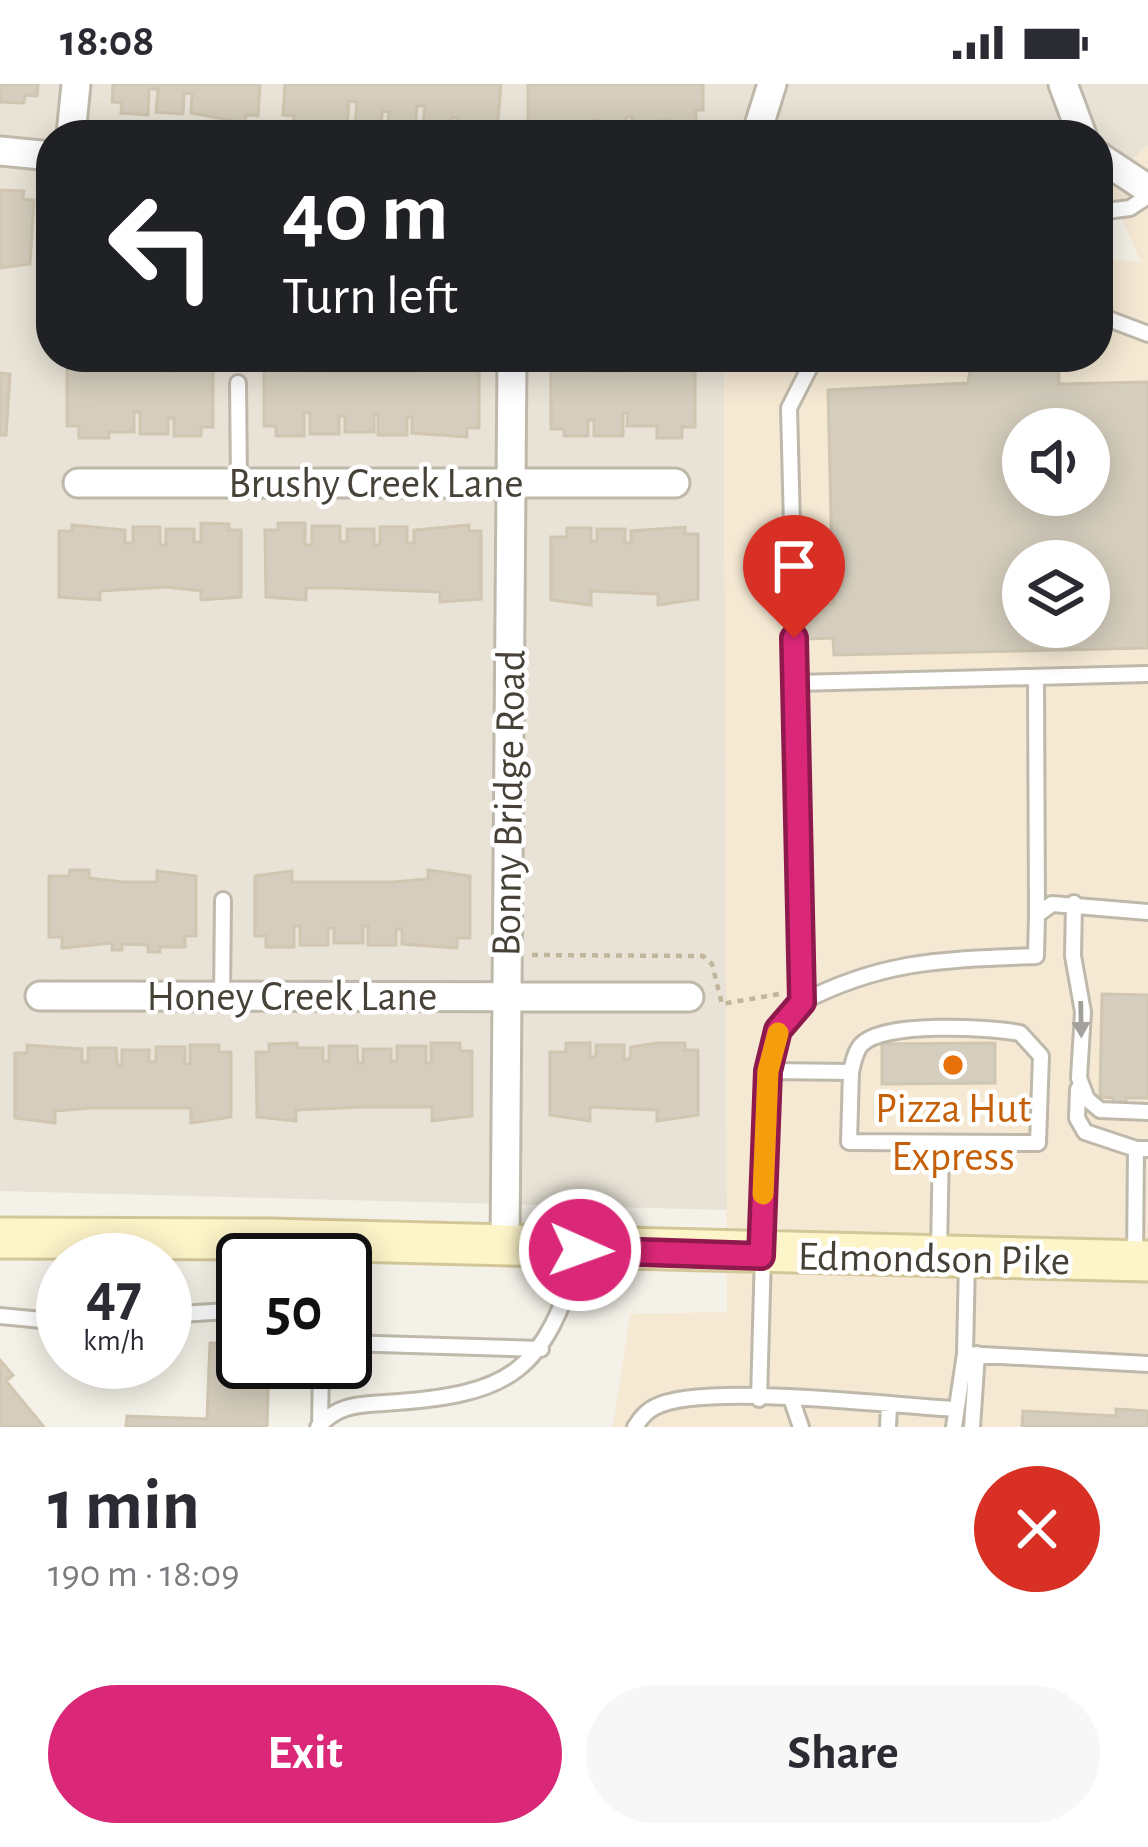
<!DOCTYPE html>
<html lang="en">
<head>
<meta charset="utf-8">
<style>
  body { margin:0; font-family:"Alegreya Sans",sans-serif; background:#f7f7f7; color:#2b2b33; height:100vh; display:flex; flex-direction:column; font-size:45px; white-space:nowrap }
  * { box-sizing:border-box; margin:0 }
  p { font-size:39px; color:#7c7c81 }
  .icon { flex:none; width:66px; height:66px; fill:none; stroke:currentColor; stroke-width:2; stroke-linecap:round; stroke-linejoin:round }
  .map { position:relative; height:1343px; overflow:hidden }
  .sheet { display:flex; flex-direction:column; background:#fff; flex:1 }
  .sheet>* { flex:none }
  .top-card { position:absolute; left:36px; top:36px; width:1077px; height:252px; border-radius:48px; box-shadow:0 6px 30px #0003; background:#202124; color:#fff; overflow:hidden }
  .buttons { position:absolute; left:1002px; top:324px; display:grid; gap:24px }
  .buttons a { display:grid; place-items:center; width:108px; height:108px; border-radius:50%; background:#fff; box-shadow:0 6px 30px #0003; font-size:60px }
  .speed { position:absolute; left:36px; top:1149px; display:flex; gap:24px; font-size:60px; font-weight:700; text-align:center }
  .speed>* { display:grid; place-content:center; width:156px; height:156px; border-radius:50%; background:#fff; box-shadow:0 6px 30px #0003; line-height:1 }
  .speed small { font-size:30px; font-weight:400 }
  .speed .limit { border:6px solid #111; border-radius:18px; background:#fff; color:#111 }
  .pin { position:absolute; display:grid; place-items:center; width:102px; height:102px; color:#fff; margin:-123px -51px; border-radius:50% 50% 50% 0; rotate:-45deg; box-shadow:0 0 12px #0007 }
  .pin .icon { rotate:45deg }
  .me { position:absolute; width:132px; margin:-66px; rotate:92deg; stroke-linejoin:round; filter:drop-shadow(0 0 9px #0008) }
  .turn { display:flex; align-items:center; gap:42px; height:252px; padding:0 48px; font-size:54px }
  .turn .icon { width:156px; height:156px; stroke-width:2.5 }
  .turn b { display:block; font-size:84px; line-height:102px }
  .round { display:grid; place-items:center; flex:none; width:126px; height:126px; border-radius:63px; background:#f7f7f7 }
  .overview { display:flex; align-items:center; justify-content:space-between; height:204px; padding:0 48px }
  h1 { font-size:72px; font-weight:700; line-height:90px }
  .action { display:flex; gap:24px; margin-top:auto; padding:24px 48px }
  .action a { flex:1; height:138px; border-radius:72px; background:#db2777; color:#fff; font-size:48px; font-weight:700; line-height:138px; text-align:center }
  .action a+a { background:#f7f7f7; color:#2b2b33 }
  .status { display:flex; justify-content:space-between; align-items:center; height:84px; padding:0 60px; background:#fff; direction:ltr }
  .status svg { height:33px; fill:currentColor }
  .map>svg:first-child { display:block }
</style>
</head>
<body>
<div class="status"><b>18:08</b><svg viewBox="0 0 49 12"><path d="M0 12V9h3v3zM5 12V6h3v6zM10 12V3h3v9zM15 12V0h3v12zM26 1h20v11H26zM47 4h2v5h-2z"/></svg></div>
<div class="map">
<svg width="1148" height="1343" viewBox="0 0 1148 1343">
  <rect width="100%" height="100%" fill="#f4f1e8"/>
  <path fill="#e8e3d6" d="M0 0H1148V61L1127 80 1110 109 1098 106V51H51V273H724L727 1126 0 1107Z"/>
  <path fill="#f5e9d4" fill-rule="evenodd" d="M1148 61V1343H613L630 1230 727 1228 724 273H1098V174L1141 178 1110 109 1127 80ZM1023 345H1089V411H1023ZM1023 477H1089V543H1023Z"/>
  <path fill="#d5cebe" stroke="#d0c6b1" stroke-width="3" fill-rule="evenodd" d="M0 0H38L37 12 25 11 24 19 0 18Z
    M113 0H260L258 32 246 31 245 39 191 29 192 10 184 9 183 30 156 28 158 5H149L148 31 121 29 122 19 112 18Z
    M285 0H501L497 48 456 51 458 34H451L450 51 422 49 425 22H417L415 46 388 44 389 28 382 27 381 46 355 44 357 18 349 17 347 41 293 42 294 32 283 31Z
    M528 0H703V26H696V49H667V36H662V51H632V33H626L627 51H598V36H593V51H540L528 48Z
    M0 106 24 107 23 115 34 116 30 180 0 184Z
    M972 273H1058L1059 300 1148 298V564L834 571 833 554 805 555 804 520H833L828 306 968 299ZM1023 345H1089V411H1023ZM1023 477H1089V543H1023Z
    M657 275 695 280V343H682V354H657V342H627L628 329H623V352H594V336H588V352H564V345H551V282L590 276V287H623L657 284Z
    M174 276 213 281V343H201V352H174V334H168V350H140V328H134V348H109V354H79V342H67V282L106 277V285L174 287Z
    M439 276 479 282V344H467V353L412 349V333H407V351H378V330H374V348H345V332H339V350H310V329H304V352H276V342H264V281L303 277V287L406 288 439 285Z
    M0 289 10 290 6 351H0Z
    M201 439 229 440V446H241V513L201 516V507L167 503 100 507V516L59 513V447H72V441L125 446V459H133V443H160V461H166V445H194V458H201Z
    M278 439H305V461H312V442H340V458H347V445H374V461H380V443H407V459H414V446L469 441V447H481V515L440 518V508L339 504H306V516L266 513 265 446H278Z
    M685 443V450H698V515L658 521V510L591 507V521L551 516V453H567V444H591V457H597V445H625V459H631V447Z
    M70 786H89V794L123 798H157V787L196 792V852H185V863H160V868H148V861L122 860V866H112V859L62 864V853H49V792H69Z
    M428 786 470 792V854H457V864L402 860V845H396V861H368V842H363V859H334V844H328V861H300V842H294V863H266V852H255V792L292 787V798H393L428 795Z
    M1102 910 1148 911V1014H1126V1024H1113V1014L1100 1013Z
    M297 959V964H323V977H329V962H357L358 979H363V965H391V977H397V962H426V979H431V959H460V967H472V1032L432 1037V1023H364L296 1026V1037L257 1033 256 968H269V960Z
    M566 959H590V973H596V961H624V975H630L631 963 657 959H685V966H698V1031L657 1037V1026L590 1023V1037L550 1031V968H566Z
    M995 959V999L882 1000V960Z
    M27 961 82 965V978H88V964H116L117 981H122V966H149V978H156V963H185V980H190V961H219V968H231V1033L191 1039V1024H89L55 1027V1039L15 1034V969H27Z
    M210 1259 243 1260V1278H269L267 1343H126L127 1332 207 1335Z
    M0 1276 13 1291 6 1297 44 1343H0Z
    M1116 1325 1148 1327V1343H1022L1023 1327 1116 1332Z"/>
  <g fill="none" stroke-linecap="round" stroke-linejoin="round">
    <g stroke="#bfb9ab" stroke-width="20">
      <path id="lane" d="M1098 128 1130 124 1148 112
        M1098 231 1148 250
        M815 273 789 324 796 599 1148 590
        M238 299 239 400
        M1036 594 1037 831
        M796 599 802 918C887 875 944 876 1036 872L1037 831 1052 820 1148 828
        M1074 819 1073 872 1083 928 1079 994 1087 1015 1100 1026 1148 1028
        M222 913 223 816
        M768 987 779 947 802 918
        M1078 1005 1077 1034 1085 1048 1136 1065
        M939 1168 941 1059
        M1135 1174 1136 1065H1148
        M967 1176 965 1270 1148 1280
        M165 1231 243 1226
        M0 1232 63 1238
        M345 1259 541 1265
        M759 1315 768 987 851 988 849 1058 1038 1059 1041 972 1020 949C989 943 882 937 861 961 855 968 853 979 851 988
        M792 1317 801 1343
        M318 1343C338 1321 356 1321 384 1319 512 1311 545 1289 580 1166
        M320 1343 321 1278
        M635 1343C640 1335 646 1327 655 1323 701 1298 894 1322 955 1325
        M888 1343 889 1322
        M954 1343 965 1270
        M972 1343 977 1270"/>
    </g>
    <g stroke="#bfb9ab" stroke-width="33">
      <path id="street" d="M1063 0 1082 51
        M71 51 76 0
        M756 51 772 0
        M0 67 51 72
        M1098 72 1148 105
        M78 399H675
        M40 912 689 913
        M505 1164 512 273"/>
    </g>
    <g stroke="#d3c799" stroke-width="45">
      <path id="secondary" d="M0 1154 269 1155 1148 1177"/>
    </g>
    <path stroke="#c1b69c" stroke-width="4.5" stroke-dasharray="6 6" stroke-linecap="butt" d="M532 871 703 872 712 880 722 920 779 910"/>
    <use href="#lane" stroke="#fff" stroke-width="14"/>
    <use href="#street" stroke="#fff" stroke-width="27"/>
    <use href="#secondary" stroke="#fdf4c9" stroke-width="39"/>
  </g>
  <defs><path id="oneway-solid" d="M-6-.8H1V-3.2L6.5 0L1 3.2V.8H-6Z" transform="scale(3)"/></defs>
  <use fill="#a3a09b" href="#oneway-solid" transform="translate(1081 935) rotate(89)"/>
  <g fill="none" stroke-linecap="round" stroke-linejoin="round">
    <g stroke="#8e194d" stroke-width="30">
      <path id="route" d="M580 1166 761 1172 768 987 778 946 802 918 794 554"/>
    </g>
    <use href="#route" stroke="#db2777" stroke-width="21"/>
    <path stroke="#f59e0b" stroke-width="21" d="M763 1110 768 987 778 949"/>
  </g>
  <circle fill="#e8710a" stroke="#fff" stroke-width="4.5" cx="953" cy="981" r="12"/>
  <g text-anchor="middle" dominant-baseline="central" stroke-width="9" stroke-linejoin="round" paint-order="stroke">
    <g font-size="42" fill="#474237" stroke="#fff">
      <text x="376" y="400">Brushy Creek Lane</text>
      <text transform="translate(509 719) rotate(-89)">Bonny Bridge Road</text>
      <text x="292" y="913">Honey Creek Lane</text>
      <text transform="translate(934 1175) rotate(1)">Edmondson Pike</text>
    </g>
    <g font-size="42" fill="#c56008" stroke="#fff">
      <text x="953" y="1025">Pizza Hut<tspan x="953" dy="48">Express</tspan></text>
    </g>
  </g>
</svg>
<div class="buttons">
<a><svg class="icon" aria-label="sound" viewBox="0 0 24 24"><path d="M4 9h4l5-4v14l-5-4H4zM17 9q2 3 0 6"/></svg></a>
<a><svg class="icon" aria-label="layers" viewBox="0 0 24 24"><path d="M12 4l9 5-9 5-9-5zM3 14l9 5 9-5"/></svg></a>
</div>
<div class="speed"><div>47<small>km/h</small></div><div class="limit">50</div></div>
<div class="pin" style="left:794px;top:554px;background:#d93025"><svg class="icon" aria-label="arrive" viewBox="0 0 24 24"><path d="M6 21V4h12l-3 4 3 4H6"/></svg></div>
<svg class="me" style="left:580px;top:1166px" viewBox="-20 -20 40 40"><circle r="17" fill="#db2777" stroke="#fff" stroke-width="3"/><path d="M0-11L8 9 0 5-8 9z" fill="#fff"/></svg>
<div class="top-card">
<div class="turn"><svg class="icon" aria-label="left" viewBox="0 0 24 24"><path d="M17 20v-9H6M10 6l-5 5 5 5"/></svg><div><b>40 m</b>Turn left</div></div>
</div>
</div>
<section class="sheet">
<div class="overview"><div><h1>1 min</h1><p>190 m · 18:09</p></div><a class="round" style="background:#d93025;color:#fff"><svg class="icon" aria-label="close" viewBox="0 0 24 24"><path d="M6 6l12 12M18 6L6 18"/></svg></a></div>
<div class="action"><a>Exit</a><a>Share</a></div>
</section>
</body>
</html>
